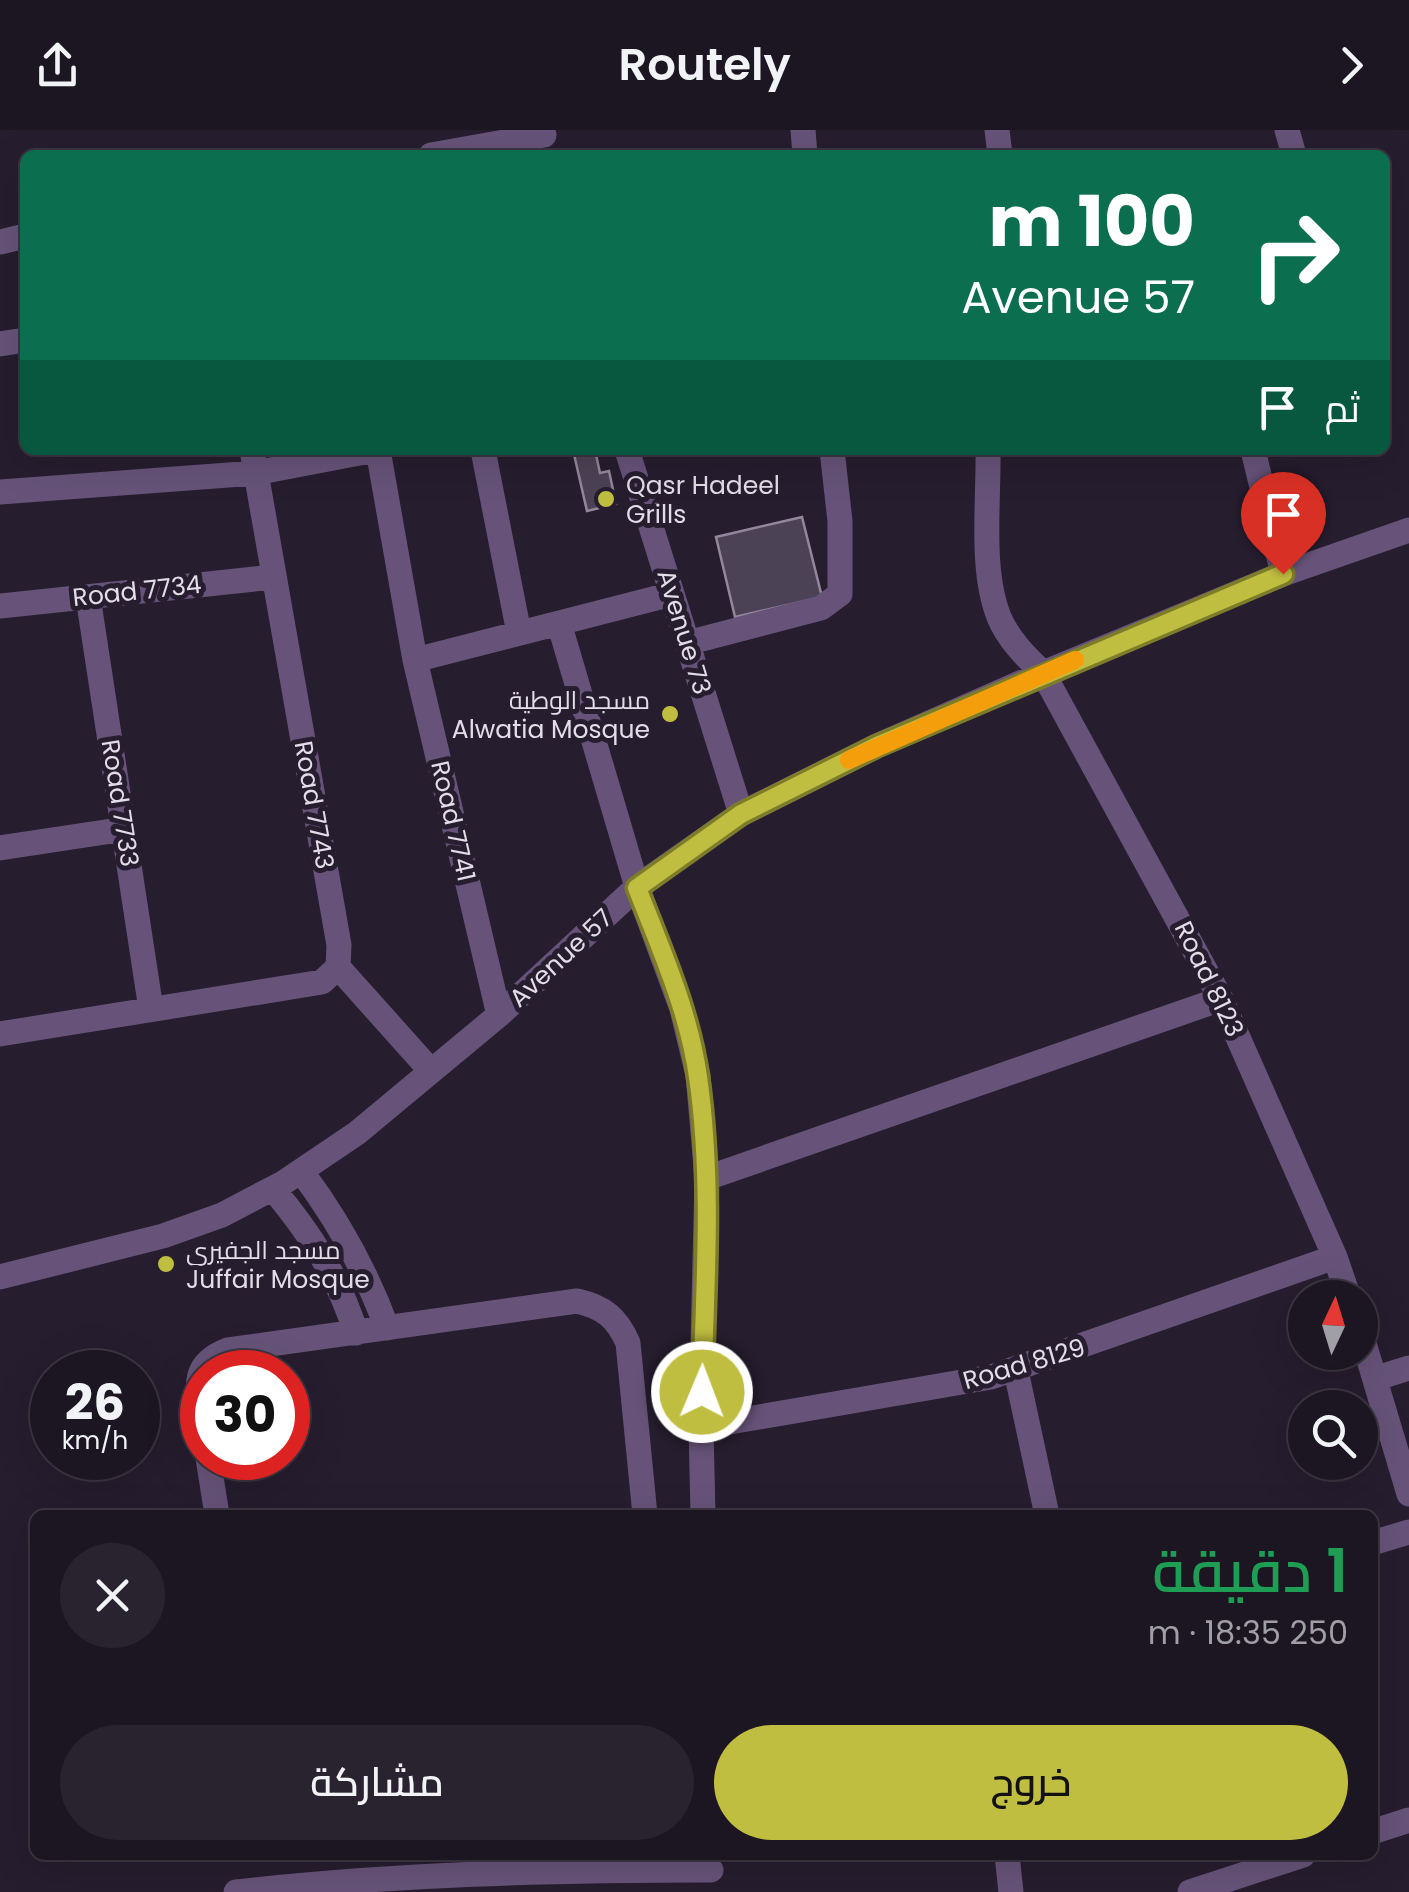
<!DOCTYPE html>
<html lang="ar">
<head>
<meta charset="utf-8">
<style>
  body { margin:0; font-family:Poppins,Cairo,sans-serif; background:#29232f; color:#f1f3f6; direction:rtl; height:100vh; display:flex; flex-direction:column; font-size:38px; white-space:nowrap }
  * { box-sizing:border-box; margin:0 }
  p { font-size:32px; color:#a09fa5 }
  .icon { flex:none; width:55px; height:55px; fill:none; stroke:currentColor; stroke-width:2; stroke-linecap:round; stroke-linejoin:round }
  .map { position:relative; flex:1; overflow:hidden; direction:ltr }
  .side { position:absolute; left:30px; top:1380px; width:1348px; height:350px; display:flex; flex-direction:column; background:#1c1622; border-radius:15px; box-shadow:0 10px 40px #0002,0 0 0 2px #3a3540; direction:rtl }
  .side>* { flex:none }
  .top-card { position:absolute; left:20px; top:20px; width:1370px; height:305px; border-radius:15px; box-shadow:0 10px 40px #0002,0 0 0 2px #3a3540; direction:rtl; background:#0b6e4f; color:#fff; overflow:hidden }
  .needle { width:65px; rotate:4deg }
  .fabs { position:absolute; left:1288px; top:1150px; display:grid; gap:20px }
  .fabs a { display:grid; place-items:center; width:90px; height:90px; border-radius:50%; background:#1c1622; box-shadow:0 10px 40px #0002,0 0 0 2px #3a3540; font-size:50px }
  .speed { position:absolute; left:30px; top:1220px; display:flex; gap:20px; font-size:50px; font-weight:700; text-align:center }
  .speed>* { display:grid; place-content:center; width:130px; height:130px; border-radius:50%; background:#1c1622; box-shadow:0 10px 40px #0002,0 0 0 2px #3a3540; line-height:1 }
  .speed small { font-size:25px; font-weight:400 }
  .speed .limit { border:15px solid #d22; background:#fff; color:#111 }
  .pin { position:absolute; display:grid; place-items:center; width:85px; height:85px; color:#fff; margin:-102px -42px; border-radius:50% 50% 50% 0; rotate:-45deg; box-shadow:0 0 10px #0007 }
  .pin .icon { rotate:45deg }
  .me { position:absolute; width:110px; margin:-55px; rotate:1deg; stroke-linejoin:round; filter:drop-shadow(0 0 8px #0008) }
  .turn { display:flex; align-items:center; gap:35px; height:210px; padding:0 30px; font-size:45px }
  .turn .icon { width:130px; height:130px; stroke-width:2.5 }
  .turn b { display:block; font-size:70px; line-height:85px }
  .then { display:flex; align-items:center; height:95px; padding:0 30px; background:#0003; gap:20px; font-size:38px }
  .round { display:grid; place-items:center; flex:none; width:105px; height:105px; border-radius:52px; background:#29232f }
  .summary { display:flex; align-items:center; justify-content:space-between; height:170px; padding:0 30px }
  h1 { font-size:60px; font-weight:600; line-height:75px; color:#1e9e55 }
  .cta { display:flex; gap:20px; margin-top:auto; padding:20px 30px }
  .cta a { flex:1; height:115px; border-radius:60px; background:#c0be40; color:#111; font-size:40px; font-weight:600; line-height:115px; text-align:center }
  .cta a+a { background:#29232f; color:#f1f3f6 }
  header { display:flex; justify-content:space-between; align-items:center; height:130px; padding:0 30px; background:#1c1622; font-size:45px; font-weight:600 }
  .map>svg:first-child { display:block }
</style>
</head>
<body>
<header><svg class="icon" aria-label="forward" viewBox="0 0 24 24"><path d="M9 5l7 7-7 7"/></svg>Routely<svg class="icon" aria-label="share" viewBox="0 0 24 24"><path d="M12 15V3M7 8l5-5 5 5M5 13v7h14v-7"/></svg></header>
<div class="map">
<svg width="1409" height="1762" viewBox="0 0 1409 1762">
  <rect width="100%" height="100%" fill="#261d2e"/>
  <path fill="#4c4255" stroke="#92879c" stroke-width="2.5" d="M573 320H595L600 343 609 341 616 374 587 381Z
    M802 387 822 467 735 487 716 407Z"/>
  <g fill="none" stroke-linecap="round" stroke-linejoin="round">
    <path stroke="#675379" stroke-width="25" d="M803 0 805 25
      M997 0 1000 25
      M1287 0 1294 25
      M431 25 544 5
      M0 112 25 106
      M0 214 25 210
      M378 320 415 530 499 885
      M483 320 519 503
      M627 320 741 684
      M988 320C989 371 980 440 999 487 1008 509 1026 527 1043 543L1221 869 1335 1127 1349 1168
      M1253 320 1283 444
      M0 362 255 343 375 320
      M88 467 151 879
      M0 476 273 447
      M559 493 637 757 682 879 698 945 707 1048 701 1297 703 1385
      M687 513 821 478 840 464V391L832 320
      M415 530 672 464
      M0 718 125 699
      M338 837 431 941
      M0 904 322 852 338 837 339 815 252 320
      M301 1041C338 1090 366 1141 387 1198
      M707 1048 1221 869
      M273 1059C310 1103 339 1148 356 1203
      M0 1147 163 1106 222 1085 283 1053 357 1003 499 885 637 757 741 684 877 616 1043 543 1283 444 1409 400
      M1360 1200 1409 1364
      M1016 1241 1047 1385
      M1377 1248 1409 1238
      M202 1290C197 1257 191 1234 228 1220L577 1171C604 1177 617 1188 628 1213L645 1385
      M701 1297 991 1247 1335 1127
      M208 1328 217 1385
      M1372 1413 1409 1402
      M1372 1702 1409 1690
      M1007 1725 1011 1762
      M236 1762C395 1744 552 1740 711 1740
      M1190 1762 1303 1725"/>
  </g>
  <g fill="none" stroke-linecap="round" stroke-linejoin="round">
    <g stroke="#7d7c2a" stroke-width="25">
      <path id="route" d="M702 1262C705 1157 713 1051 698 947 689 882 661 819 637 758L741 684 877 616 1283 444"/>
    </g>
    <use href="#route" stroke="#c0be40" stroke-width="18"/>
    <path stroke="#f59e0b" stroke-width="18" d="M849 630 1075 530"/>
  </g>
  <g fill="#c0be40" stroke="#261d2e" stroke-width="4">
    <circle cx="606" cy="369" r="10"/>
    <circle cx="670" cy="584" r="10"/>
    <circle cx="166" cy="1134" r="10"/>
  </g>
  <g text-anchor="middle" dominant-baseline="central" stroke-width="10" stroke-linejoin="round" paint-order="stroke">
    <g font-size="25" fill="#e2dde8" stroke="#261d2e" text-anchor="start">
      <text x="626" y="355">Qasr Hadeel<tspan x="626" dy="29">Grills</tspan></text>
      <text x="650" y="570" text-anchor="end">مسجد الوطية<tspan x="650" dy="29">Alwatia Mosque</tspan></text>
      <text x="186" y="1120">مسجد الجفيري<tspan x="186" dy="29">Juffair Mosque</tspan></text>
    </g>
    <g font-size="25" fill="#e2dde8" stroke="#261d2e">
      <text transform="translate(137 461) rotate(-6)">Road 7734</text>
      <text transform="translate(684 502) rotate(73)">Avenue 73</text>
      <text transform="translate(120 673) rotate(81)">Road 7733</text>
      <text transform="translate(314 675) rotate(80)">Road 7743</text>
      <text transform="translate(453 691) rotate(77)">Road 7741</text>
      <text transform="translate(561 828) rotate(-43)">Avenue 57</text>
      <text transform="translate(1209 849) rotate(64)">Road 8123</text>
      <text transform="translate(1024 1234) rotate(-16)">Road 8129</text>
    </g>
  </g>
</svg>
<div class="fabs">
<a><svg class="needle" viewBox="-14 -14 28 28"><path d="M0-13l5 13h-10z" fill="#e53935"/><path d="M0 13l5-13h-10z" fill="#a09fa5"/></svg></a>
<a><svg class="icon" aria-label="search" viewBox="0 0 24 24"><circle cx="10" cy="10" r="6"/><path d="M15 15l6 6"/></svg></a>
</div>
<div class="speed"><div>26<small>km/h</small></div><div class="limit">30</div></div>
<div class="pin" style="left:1283px;top:444px;background:#d93025"><svg class="icon" aria-label="arrive" viewBox="0 0 24 24"><path d="M6 21V4h12l-3 4 3 4H6"/></svg></div>
<svg class="me" style="left:702px;top:1262px" viewBox="-20 -20 40 40"><circle r="17" fill="#c0be40" stroke="#fff" stroke-width="3"/><path d="M0-11L8 9 0 5-8 9z" fill="#fff"/></svg>
<div class="top-card">
<div class="turn"><svg class="icon" aria-label="right" viewBox="0 0 24 24"><path d="M7 20v-9h11M14 6l5 5-5 5"/></svg><div><b>100 m</b>Avenue 57</div></div>
<div class="then">ثم<svg class="icon" aria-label="arrive" viewBox="0 0 24 24"><path d="M6 21V4h12l-3 4 3 4H6"/></svg></div>
</div>
<section class="side">
<div class="summary"><div><h1>1 دقيقة</h1><p>250 m · 18:35</p></div><a class="round"><svg class="icon" aria-label="close" viewBox="0 0 24 24"><path d="M6 6l12 12M18 6L6 18"/></svg></a></div>
<div class="cta"><a>خروج</a><a>مشاركة</a></div>
</section>
</div>
</body>
</html>
